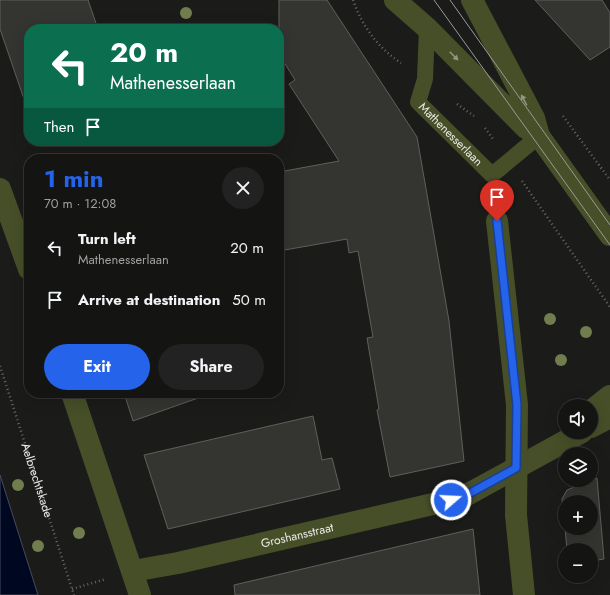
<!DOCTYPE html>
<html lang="en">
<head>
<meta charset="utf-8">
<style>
  body { margin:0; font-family:Jost,sans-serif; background:#212221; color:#f1f3f6; height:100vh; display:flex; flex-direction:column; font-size:15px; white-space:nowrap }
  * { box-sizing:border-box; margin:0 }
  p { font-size:13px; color:#9d9fa0 }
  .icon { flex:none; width:22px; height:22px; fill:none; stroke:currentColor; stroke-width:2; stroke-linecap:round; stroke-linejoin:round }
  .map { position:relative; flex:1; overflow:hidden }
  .side { position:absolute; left:24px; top:154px; width:260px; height:244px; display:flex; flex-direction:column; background:#141513; border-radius:16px; box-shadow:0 4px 16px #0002,0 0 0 1px #333433 }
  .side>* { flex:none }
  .guide { position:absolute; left:24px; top:24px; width:260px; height:122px; border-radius:16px; box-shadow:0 4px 16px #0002,0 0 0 1px #333433; background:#0b6e4f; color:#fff; overflow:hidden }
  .tools { position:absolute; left:558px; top:399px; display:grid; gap:8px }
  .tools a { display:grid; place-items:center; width:40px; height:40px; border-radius:50%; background:#141513; box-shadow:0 4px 16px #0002,0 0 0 1px #333433; font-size:20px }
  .pin { position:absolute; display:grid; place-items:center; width:34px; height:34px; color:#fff; margin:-41px -17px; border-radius:50% 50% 50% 0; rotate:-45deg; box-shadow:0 0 4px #0007 }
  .pin .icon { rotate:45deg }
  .me { position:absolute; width:44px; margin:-22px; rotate:71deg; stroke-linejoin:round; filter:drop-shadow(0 0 3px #0008) }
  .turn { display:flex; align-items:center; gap:14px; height:84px; padding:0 20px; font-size:18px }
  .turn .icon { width:52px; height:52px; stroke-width:2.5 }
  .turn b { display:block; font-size:28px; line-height:34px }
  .then { display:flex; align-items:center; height:38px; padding:0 20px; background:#0003; gap:8px; font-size:15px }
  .round { display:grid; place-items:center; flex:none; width:42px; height:42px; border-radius:21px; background:#212221 }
  .overview { display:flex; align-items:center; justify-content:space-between; height:68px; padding:0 20px }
  h1 { font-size:24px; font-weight:700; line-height:30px; color:#2563eb }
  .primary-button { display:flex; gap:8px; margin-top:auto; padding:8px 20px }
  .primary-button a { flex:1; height:46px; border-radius:24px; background:#2563eb; color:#fff; font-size:16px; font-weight:700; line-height:46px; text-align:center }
  .primary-button a+a { background:#212221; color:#f1f3f6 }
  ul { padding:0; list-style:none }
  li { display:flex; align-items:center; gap:12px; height:52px; padding:0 20px }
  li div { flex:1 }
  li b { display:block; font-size:15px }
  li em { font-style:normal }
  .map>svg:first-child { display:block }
</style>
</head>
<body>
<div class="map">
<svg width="610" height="595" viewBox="0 0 610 595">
  <rect width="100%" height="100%" fill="#1b1c19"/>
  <path fill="#000720" stroke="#464c5c" d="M0 475 38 595H0Z"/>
  <path fill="#343531" stroke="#5f605c" d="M0 0H88L98 29H29V101L25 102 0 29Z
    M279 0H327L417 137 449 321 464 461 390 477 377 410 379 409 367 338 373 337 358 251 349 253 347 239 279 251V172L339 161 289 84 295 80 279 54Z
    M535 0H602L610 13V47L590 60Z
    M124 393H201V397L133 421Z
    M313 416 322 460 332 458 340 489 168 529 144 455Z
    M597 478 604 559 591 561V550H567L565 528H591V502H565V526L562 499 567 490Z
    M473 529 480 595H235L234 585Z"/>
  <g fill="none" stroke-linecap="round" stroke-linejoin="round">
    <g stroke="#686966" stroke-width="2.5" stroke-dasharray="1 3" stroke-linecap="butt">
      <path d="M353 0C362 26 378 48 401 63"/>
      <path d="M457 104 474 116"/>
      <path d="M563 116 610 180"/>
      <path d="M485 128 493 139"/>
      <path d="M522 181 610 307"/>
      <path id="s1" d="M0 366 74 595"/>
      <path d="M72 589 106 579"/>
    </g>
    <path stroke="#464f28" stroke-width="16" id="s2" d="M427 28 425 79 418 102 492 175 539 136"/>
    <g stroke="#464f28" stroke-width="22">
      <path d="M497 221 517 405 516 515 524 595"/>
      <path d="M591 411 610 396"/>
      <path d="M591 427 610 417"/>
      <path id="s3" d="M133 571 178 563 463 497 582 432"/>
    </g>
    <path stroke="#464f28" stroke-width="22" d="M395 0 427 28 526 128 539 136
      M472 0 534 118 539 136 610 235
      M0 189 29 269
      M72 393 140 595"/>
    <path stroke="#9a9b98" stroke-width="1" d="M434 0 610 245
      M450 0 610 225"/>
  </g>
  <g fill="#717c4f">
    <circle cx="186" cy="13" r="6"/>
    <circle cx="490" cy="190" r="6"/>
    <circle cx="550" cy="319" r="6"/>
    <circle cx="586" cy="332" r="6"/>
    <circle cx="561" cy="360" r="6"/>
    <circle cx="18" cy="485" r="6"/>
    <circle cx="79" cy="533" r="6"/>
    <circle cx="38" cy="546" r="6"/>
  </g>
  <defs><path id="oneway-solid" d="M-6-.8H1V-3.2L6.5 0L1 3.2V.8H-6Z"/></defs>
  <g fill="#90967f">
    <use href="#oneway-solid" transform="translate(454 56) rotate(45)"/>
    <use href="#oneway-solid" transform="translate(524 100) rotate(-118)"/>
  </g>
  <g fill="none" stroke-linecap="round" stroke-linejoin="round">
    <g stroke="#184099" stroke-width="10">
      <path id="route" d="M451 500 463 497 516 468 517 405 497 221"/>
    </g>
    <use href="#route" stroke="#2563eb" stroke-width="7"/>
  </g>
  <g text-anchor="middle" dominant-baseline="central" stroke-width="3" stroke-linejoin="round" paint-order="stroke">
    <g font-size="12" fill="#ebece9" stroke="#060706">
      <text stroke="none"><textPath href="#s2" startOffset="121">Mathenesserlaan</textPath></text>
      <text stroke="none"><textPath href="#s1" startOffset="120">Aelbrechtskade</textPath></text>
      <text stroke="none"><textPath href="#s3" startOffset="168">Groshansstraat</textPath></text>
    </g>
  </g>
</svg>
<div class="tools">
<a><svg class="icon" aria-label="sound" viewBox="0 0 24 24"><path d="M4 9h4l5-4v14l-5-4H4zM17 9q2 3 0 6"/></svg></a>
<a><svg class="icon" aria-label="layers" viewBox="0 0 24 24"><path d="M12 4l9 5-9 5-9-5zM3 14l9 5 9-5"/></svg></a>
<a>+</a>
<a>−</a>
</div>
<div class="pin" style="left:497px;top:221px;background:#d93025"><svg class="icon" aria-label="arrive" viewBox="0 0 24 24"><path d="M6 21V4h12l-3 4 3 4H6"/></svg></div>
<svg class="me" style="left:451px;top:500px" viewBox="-20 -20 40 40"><circle r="17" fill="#2563eb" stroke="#fff" stroke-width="3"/><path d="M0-11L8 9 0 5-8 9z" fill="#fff"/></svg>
<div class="guide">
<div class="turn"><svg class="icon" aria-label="left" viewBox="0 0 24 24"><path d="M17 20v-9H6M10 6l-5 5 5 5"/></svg><div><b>20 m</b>Mathenesserlaan</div></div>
<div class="then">Then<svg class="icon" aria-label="arrive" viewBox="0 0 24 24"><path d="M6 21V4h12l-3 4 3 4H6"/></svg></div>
</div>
<section class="side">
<div class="overview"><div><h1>1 min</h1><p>70 m · 12:08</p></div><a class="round"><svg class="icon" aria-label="close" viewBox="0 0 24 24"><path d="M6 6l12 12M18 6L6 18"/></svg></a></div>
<ul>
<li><svg class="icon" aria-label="left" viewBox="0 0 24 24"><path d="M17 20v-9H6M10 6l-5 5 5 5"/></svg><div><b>Turn left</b><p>Mathenesserlaan</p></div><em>20 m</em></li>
<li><svg class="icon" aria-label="arrive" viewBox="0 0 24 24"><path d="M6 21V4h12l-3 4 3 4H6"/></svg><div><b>Arrive at destination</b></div><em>50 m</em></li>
</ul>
<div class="primary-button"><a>Exit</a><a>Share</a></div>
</section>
</div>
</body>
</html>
